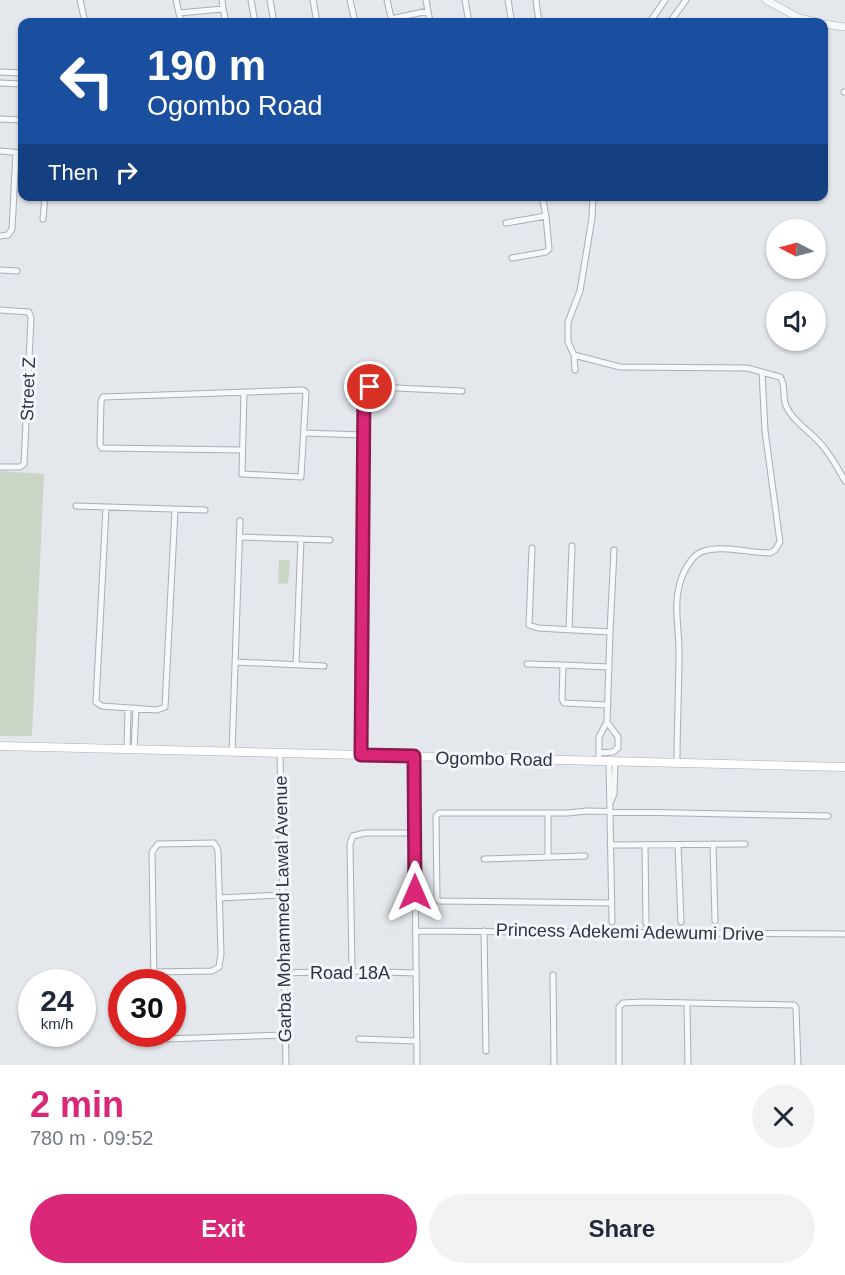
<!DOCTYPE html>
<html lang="en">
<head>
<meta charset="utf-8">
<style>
  body { margin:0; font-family:Helvetica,sans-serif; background:#f2f2f3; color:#1f2937; height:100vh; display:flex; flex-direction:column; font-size:22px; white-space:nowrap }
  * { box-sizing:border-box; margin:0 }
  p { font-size:20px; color:#747a83 }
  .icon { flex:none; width:33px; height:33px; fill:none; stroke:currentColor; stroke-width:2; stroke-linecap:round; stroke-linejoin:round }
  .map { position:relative; height:1065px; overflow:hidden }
  .panel { display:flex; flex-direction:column; background:#fff; flex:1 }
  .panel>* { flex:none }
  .top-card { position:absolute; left:18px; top:18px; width:810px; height:183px; border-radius:12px; box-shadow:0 2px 4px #0004; background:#1a4fa0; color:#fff; overflow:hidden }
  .needle { width:39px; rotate:276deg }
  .fabs { position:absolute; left:766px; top:219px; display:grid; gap:12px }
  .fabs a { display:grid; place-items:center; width:60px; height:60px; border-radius:50%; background:#fff; box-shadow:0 2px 4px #0004; font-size:30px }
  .speed { position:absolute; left:18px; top:969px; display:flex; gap:12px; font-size:30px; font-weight:700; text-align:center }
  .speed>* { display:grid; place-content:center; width:78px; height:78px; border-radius:50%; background:#fff; box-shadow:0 2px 4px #0004; line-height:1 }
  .speed small { font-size:15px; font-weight:400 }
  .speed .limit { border:9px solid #d22; background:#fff; color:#111 }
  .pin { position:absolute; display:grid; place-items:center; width:51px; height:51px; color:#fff; margin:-26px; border:3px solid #fff; border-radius:50%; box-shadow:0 2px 6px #0007 }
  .me { position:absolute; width:66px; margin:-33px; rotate:0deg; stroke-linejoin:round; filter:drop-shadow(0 0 4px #0008) }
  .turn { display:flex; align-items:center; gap:21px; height:126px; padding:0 30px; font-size:27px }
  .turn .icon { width:78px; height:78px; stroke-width:2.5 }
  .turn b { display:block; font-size:42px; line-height:51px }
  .then { display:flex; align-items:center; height:57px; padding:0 30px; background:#0003; gap:12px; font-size:22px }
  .round { display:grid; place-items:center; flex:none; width:63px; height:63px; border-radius:32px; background:#f2f2f3 }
  .summary { display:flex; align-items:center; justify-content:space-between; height:102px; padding:0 30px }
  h1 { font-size:36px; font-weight:600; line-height:45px; color:#db2777 }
  .button { display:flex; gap:12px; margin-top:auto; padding:12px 30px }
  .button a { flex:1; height:69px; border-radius:36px; background:#db2777; color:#fff; font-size:24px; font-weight:600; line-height:69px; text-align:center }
  .button a+a { background:#f2f2f3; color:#1f2937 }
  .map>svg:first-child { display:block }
</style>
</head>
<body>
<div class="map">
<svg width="845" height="1065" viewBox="0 0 845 1065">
  <rect width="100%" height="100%" fill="#e4e7ec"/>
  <path fill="#c9d6c5" d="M0 471 44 474 32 736H0Z
    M279 560H290L288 584 278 583Z"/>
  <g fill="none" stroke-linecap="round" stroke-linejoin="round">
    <g stroke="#a9aeb7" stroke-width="7">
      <path id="minor" d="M80 0 85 22
        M176 0 181 22
        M251 0 255 22
        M270 0 274 22
        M313 0 317 22
        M350 0 355 22
        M387 0 392 22
        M426 0 430 22
        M465 0 469 22
        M508 0 511 18
        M536 0 539 22
        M223 9 226 22
        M179 13 223 9 222 0
        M391 19 428 11
        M650 22 665 0
        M670 22 686 0
        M0 72 22 73
        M0 83 22 84
        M844 92H845
        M0 119 22 120
        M0 151 22 153
        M43 219 45 196
        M506 223 546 216 542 196
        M0 236 8 235 12 229 16 153
        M512 258 546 252 549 249 546 216
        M0 270 17 271
        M0 310 29 312 31 318 24 464 20 467H0
        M574 355 620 367 747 368 780 377C787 386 781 398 787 408 793 421 809 431 819 442 830 453 837 467 845 481
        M575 370 574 355 568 342V322L580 291 592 218 593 196
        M304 433 363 435
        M242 450 102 448 100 445 101 401 103 397 303 390 306 392 301 477 242 474 244 392
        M76 506 205 510
        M106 508 96 702 102 706 157 710 165 707 175 510
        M239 537 330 540
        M532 548 529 625 538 628 610 632 607 722 599 737V760
        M569 629 572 546
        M610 632 614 550
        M235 662 324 666
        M527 664 563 665
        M296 665 301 539
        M608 705 564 703 562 699 563 665 609 667
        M127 750 128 708
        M134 750 136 708
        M232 752 240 521
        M280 753 286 1065
        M599 753 613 752 618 748V737L607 722
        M361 755 364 391 367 388 374 387 462 391
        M414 756 417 1065
        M609 761 612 922
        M677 762C677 725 679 688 679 651 679 630 674 607 679 587 681 576 690 557 701 552 721 544 748 553 770 553L775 550 780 542 765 431 762 372
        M611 801 614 794 615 761
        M713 844 715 921
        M610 845 745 844
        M645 845 646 923
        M678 845 681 922
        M548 856V814
        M484 859 585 856
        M219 898 282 895
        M611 903 439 901 437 899 436 816 439 813H567L587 811 828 816
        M415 931 845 934
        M484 931 486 1051
        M352 971 350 844 353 836 365 833H414
        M154 972 212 971 219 967 221 954 218 852 217 848 214 843 158 844 152 852 154 982
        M284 973 352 971 416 973
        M553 975 554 1065
        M687 1004 688 1065
        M156 1034 165 1039 285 1035
        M359 1039 417 1041
        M619 1065V1007L623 1003 642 1002 794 1005 796 1008 798 1065"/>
    </g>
    <g stroke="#a9aeb7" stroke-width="8">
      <path id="tertiary" d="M766 0 799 18 816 22
        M824 24 845 27"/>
    </g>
    <g stroke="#a9aeb7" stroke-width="9">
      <path id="secondary" d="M0 746 845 767"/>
    </g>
    <use href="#minor" stroke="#f7f8fa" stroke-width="5"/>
    <use href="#tertiary" stroke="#f7f8fa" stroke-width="7"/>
    <use href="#secondary" stroke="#fff" stroke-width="8"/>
  </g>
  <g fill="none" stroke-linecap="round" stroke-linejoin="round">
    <g stroke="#8e194d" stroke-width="15">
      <path id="route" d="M370 387 366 388 364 393 361 755 414 756 415 892"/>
    </g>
    <use href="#route" stroke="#db2777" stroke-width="10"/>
  </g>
  <g text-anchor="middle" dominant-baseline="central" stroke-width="6" stroke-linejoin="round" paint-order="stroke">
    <g font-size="18" fill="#2b3445" stroke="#f4f6f9">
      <text transform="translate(28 389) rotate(-88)">Street Z</text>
      <text transform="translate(494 759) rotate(1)">Ogombo Road</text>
      <text transform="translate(283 909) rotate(-91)">Garba Mohammed Lawal Avenue</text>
      <text transform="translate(630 932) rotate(1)">Princess Adekemi Adewumi Drive</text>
      <text x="350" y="973">Road 18A</text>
    </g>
  </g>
</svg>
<div class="fabs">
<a><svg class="needle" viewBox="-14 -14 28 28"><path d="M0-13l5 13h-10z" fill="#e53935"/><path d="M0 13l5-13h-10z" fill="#747a83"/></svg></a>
<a><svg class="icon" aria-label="sound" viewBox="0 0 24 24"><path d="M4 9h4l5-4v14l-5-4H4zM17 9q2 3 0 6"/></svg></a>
</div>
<div class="speed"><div>24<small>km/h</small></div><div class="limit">30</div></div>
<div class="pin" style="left:370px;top:387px;background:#d93025"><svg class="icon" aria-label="arrive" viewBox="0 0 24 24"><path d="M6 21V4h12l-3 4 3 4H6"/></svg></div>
<svg class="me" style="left:415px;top:892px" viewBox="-20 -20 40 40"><path d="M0-17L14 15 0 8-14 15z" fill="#db2777" stroke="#fff" stroke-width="4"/></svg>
<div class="top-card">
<div class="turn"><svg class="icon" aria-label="left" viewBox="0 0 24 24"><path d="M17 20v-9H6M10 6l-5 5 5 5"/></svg><div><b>190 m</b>Ogombo Road</div></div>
<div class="then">Then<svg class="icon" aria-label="right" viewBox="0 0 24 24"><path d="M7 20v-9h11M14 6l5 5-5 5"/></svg></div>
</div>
</div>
<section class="panel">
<div class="summary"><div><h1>2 min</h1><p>780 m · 09:52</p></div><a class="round"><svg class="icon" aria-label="close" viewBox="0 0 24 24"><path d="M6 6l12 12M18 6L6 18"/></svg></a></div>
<div class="button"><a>Exit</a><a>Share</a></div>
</section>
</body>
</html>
